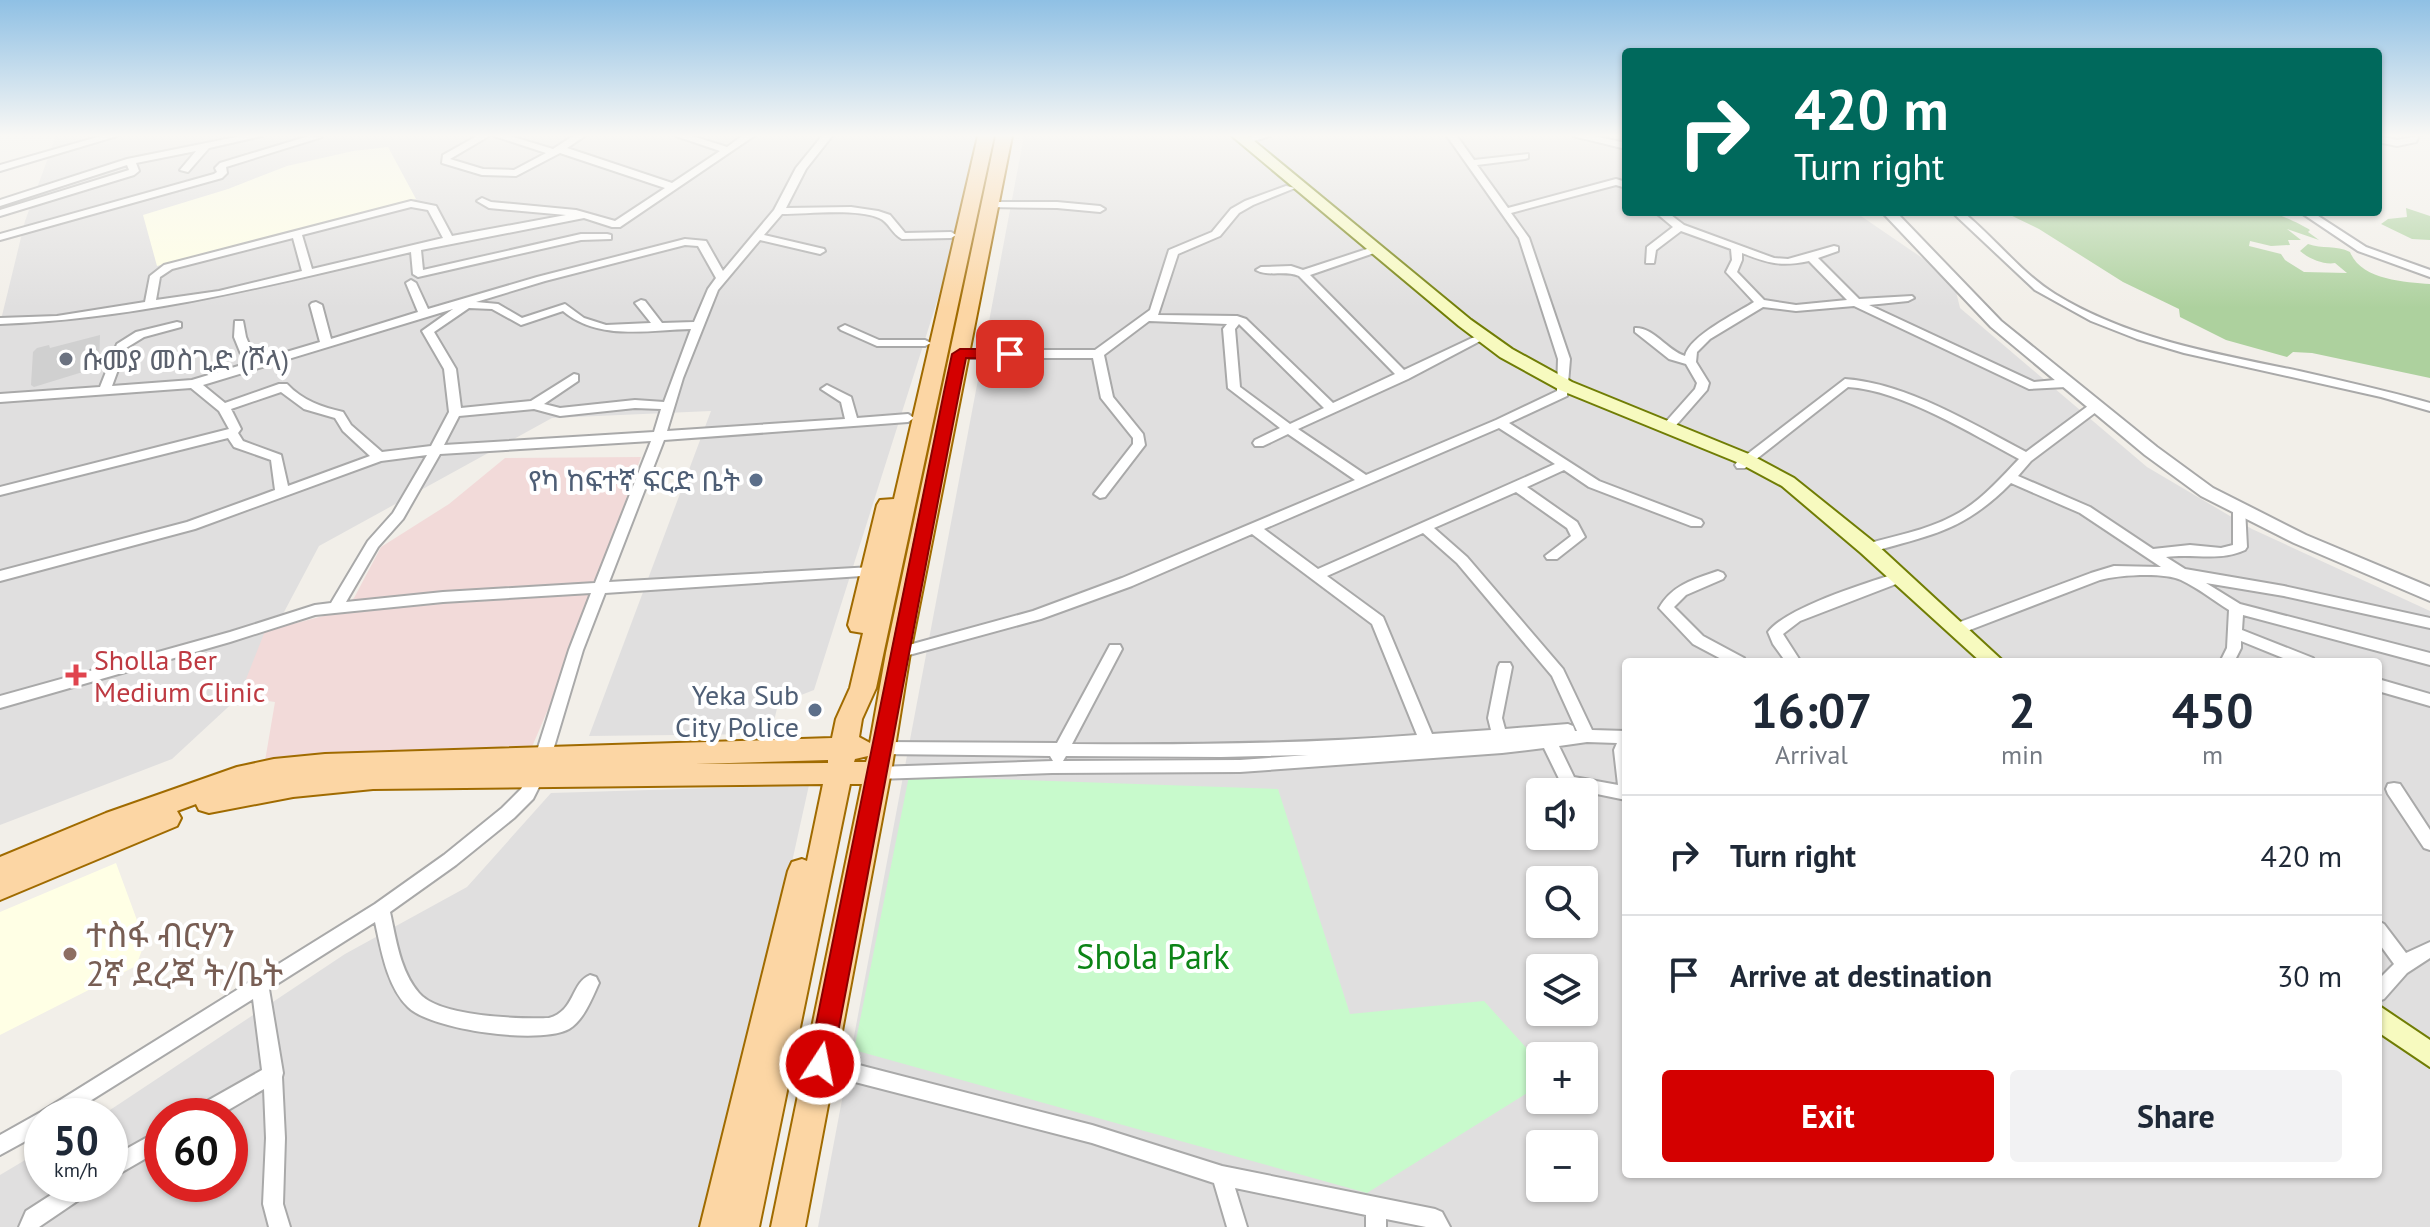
<!DOCTYPE html>
<html lang="en">
<head>
<meta charset="utf-8">
<style>
  body { margin:0; font-family:"PT Sans","Noto Sans Ethiopic",sans-serif; background:#f2f2f3; color:#1f2937; height:100vh; display:flex; flex-direction:column; font-size:30px; white-space:nowrap }
  * { box-sizing:border-box; margin:0 }
  p { font-size:26px; color:#747a83 }
  .icon { flex:none; width:44px; height:44px; fill:none; stroke:currentColor; stroke-width:2; stroke-linecap:round; stroke-linejoin:round }
  .map { position:relative; flex:1; overflow:hidden }
  .side { position:absolute; left:1622px; top:658px; width:760px; height:520px; display:flex; flex-direction:column; background:#fff; border-radius:8px; box-shadow:0 2px 6px #0004 }
  .side>* { flex:none }
  .hud { position:absolute; left:1622px; top:48px; width:760px; height:168px; border-radius:8px; box-shadow:0 2px 6px #0004; background:#00695c; color:#fff; overflow:hidden }
  .tools { position:absolute; left:1526px; top:778px; display:grid; gap:16px }
  .tools a { display:grid; place-items:center; width:72px; height:72px; border-radius:8px; background:#fff; box-shadow:0 2px 6px #0004; font-size:40px }
  .speed { position:absolute; left:24px; top:1098px; display:flex; gap:16px; font-size:40px; font-weight:700; text-align:center }
  .speed>* { display:grid; place-content:center; width:104px; height:104px; border-radius:50%; background:#fff; box-shadow:0 2px 6px #0004; line-height:1 }
  .speed small { font-size:20px; font-weight:400 }
  .speed .limit { border:12px solid #d22; background:#fff; color:#111 }
  .pin { position:absolute; display:grid; place-items:center; width:68px; height:68px; color:#fff; margin:-34px; border-radius:16px; box-shadow:0 4px 12px #0006 }
  .me { position:absolute; width:88px; margin:-44px; rotate:11deg; stroke-linejoin:round; filter:drop-shadow(0 0 6px #0008) }
  .turn { display:flex; align-items:center; gap:28px; height:168px; padding:0 40px; font-size:36px }
  .turn .icon { width:104px; height:104px; stroke-width:2.5 }
  .turn b { display:block; font-size:56px; line-height:68px }
  .eta { display:flex; justify-content:space-evenly; align-items:center; height:136px; text-align:center }
  .eta b { font-size:48px; font-weight:700; line-height:56px }
  .cta { display:flex; gap:16px; margin-top:auto; padding:16px 40px }
  .cta a { flex:1; height:92px; border-radius:8px; background:#d40000; color:#fff; font-size:32px; font-weight:700; line-height:92px; text-align:center }
  .cta a+a { background:#f2f2f3; color:#1f2937 }
  ul { padding:0; list-style:none }
  li { display:flex; align-items:center; gap:24px; height:120px; padding:0 40px; border-top:2px solid #e0e1e3 }
  li div { flex:1 }
  li b { display:block; font-size:30px }
  li em { font-style:normal }
  .map>svg:first-child { display:block }
</style>
</head>
<body>
<div class="map">
<svg width="2430" height="1227" viewBox="0 0 2430 1227">
  <rect width="100%" height="100%" fill="#f2efe9"/>
  <path fill="#e0dfdf" fill-rule="evenodd" d="M56 136H981L959 232 814 690 778 704 771 734 589 736 711 411 552 418 319 546 239 697 172 759 0 825V324L25 221Z
    M1024 136H1626V212H1855L1953 279 1960 308 2147 467 2252 529 2430 611V1227H818ZM1626 662H2378V1174H1626ZM1540 792H1584V836H1540ZM1540 880H1584V924H1540ZM1540 968H1584V1012H1540ZM1540 1056H1584V1100H1540ZM1540 1144H1584V1188H1540Z
    M809 785 750 1052 705 1227H0V1175L42 1150V1184H110V1116H101L345 954 467 887 551 793ZM162 1116H230V1184H162Z"/>
  <path fill="#f2dad9" d="M641 457 566 667 526 761 401 755 265 761 275 702 239 697 265 631 339 612 354 598 381 547 449 504 505 458Z"/>
  <path fill="#ffffe5" d="M388 147 416 199 157 266 143 215 228 189 287 166 353 151Z
    M116 863 145 942 136 966 0 1035V912Z"/>
  <path fill="#d0d0d0" d="M100 335 99 367 34 387 31 385 33 352 37 348 49 345 50 348Z"/>
  <path fill="#add19e" d="M2406 208 2430 216V240L2412 239 2381 224 2388 219 2407 217Z
    M2004 212H2250C2258 218 2265 214 2275 214 2282 215 2304 226 2310 230L2308 232 2319 240 2287 229 2301 240H2288L2290 245 2271 246 2250 241 2249 246 2281 254 2285 260 2304 272 2347 273 2335 263C2324 265 2309 259 2300 251L2308 244C2322 249 2336 245 2350 252 2361 280 2405 282 2430 284V378L2312 353 2293 352 2287 357 2226 340 2180 317 2179 309 2123 282 2039 229Z"/>
  <path fill="#c8facc" d="M909 776 1278 789 1350 1014 1484 1001 1540 1063V1085L1367 1193 854 1050Z"/>
  <g fill="none" stroke-linecap="round" stroke-linejoin="round">
    <g stroke="#a9a9a9" stroke-width="4">
      <path id="minor" d="M101 136H117L0 171V165Z
        M241 136H262L209 148 188 172 180 170 196 151 136 163 139 171 134 175 0 216V210L129 170 127 165 0 206V200L127 159Z
        M309 136 322 137 226 167 227 173 222 178 0 240V234L214 174 217 172 215 168 220 163Z
        M477 136H489L450 159 483 169 514 170 546 153 494 136H510L553 149 573 136H585L567 148 672 183 720 151 676 136H692L727 147 742 136H754L620 227H612L584 218 421 250 423 270 581 234H607L611 235V239L581 240 418 277 413 274 411 252C275 284 140 319 0 324V318L57 316 145 302 150 276 164 265 411 201 436 206 452 236 566 215 489 208 477 201 482 198 491 202 576 210 615 221 665 188 560 153 516 176 482 175 442 163 443 155ZM411 207 428 210 443 238 312 269 302 235ZM293 238 302 271 219 291 156 300 160 277 172 269Z
        M822 136H832L806 169 786 208 851 207 878 211 890 215 905 233 951 232 956 235 951 238 902 239C892 234 889 222 879 218 857 208 806 214 782 214L764 235 824 249 825 251 820 254 760 240 718 290 683 378 667 431 845 419 841 402 821 389 827 385 851 397 857 418 908 414 914 418 908 422 664 440 609 582 872 567 879 572 877 575 605 593 583 650 551 757 548 761 543 763 538 761 535 757 569 650 591 593 443 602 315 615 230 642 0 708V696L230 632 315 605 331 603 368 541 393 513 427 455 381 461 195 529 0 581V571L187 522 275 490 271 460 234 447 228 438 0 495V487L229 429 219 411 191 388 0 402V394L100 387 117 344 136 332 177 322 181 323V327L144 337 126 348 112 386 192 380 245 364 234 337 235 321H243L246 337 256 361 320 342 310 305 312 303 316 302 322 305 331 339 418 312 406 283 411 280 416 283 428 309 537 277 685 239 706 241 723 271 774 210 796 168ZM685 245 698 246 716 278 708 289 694 322 662 323 645 301 641 300 635 303 651 323 606 325 584 318 565 304 522 318 498 304 476 302 545 281ZM469 308 492 309 521 325 563 311C598 341 649 330 691 329L664 402 635 400 560 408 544 404 578 381V375L574 374 531 401 461 408 456 369 434 332ZM453 309 422 331 444 369 449 412 431 446 382 452 351 425 343 412C322 407 303 401 287 384H279L225 403 203 385ZM281 392 304 409 335 418 343 431 370 456 288 486 281 455 243 441 238 433 241 429 231 409ZM635 408 661 409 654 432 444 445 459 416 534 409 560 416ZM651 441 595 583 443 592 346 602 378 547 403 519 440 454Z
        M1252 136H1270L1244 144 1239 141Z
        M1447 136H1457L1474 160 1528 154V158L1525 159 1477 165 1508 208 1616 179 1626 182V188L1616 185 1511 213 1529 238 1570 359 1567 396 1509 423 1599 481 1701 520 1703 523 1701 526H1691L1589 487 1564 470 1527 487 1577 522 1585 537 1557 559H1547L1545 556 1571 536 1567 528 1516 492 1434 528 1467 557 1563 669 1592 730 1626 731V800L1563 787 1544 748 1502 753 1240 772 1052 773 877 779 872 778 869 773 872 768 877 767 1053 761 1050 756 881 754 876 752 873 748 876 744 881 742 1057 743 1110 645H1120L1122 649 1072 744C1188 745 1302 744 1417 735L1372 624 1252 534 1132 586 1041 619 898 658 893 657 891 653 893 649 898 648 1033 611 1122 578 1355 480 1288 434 1263 446H1255L1253 443 1255 440 1280 428 1228 388 1223 329 1227 324 1149 321 1104 355 1113 397 1143 434 1145 445 1105 497 1100 498 1094 494 1133 444V438L1101 398 1093 358H960L954 354 960 350H1095L1150 310 1169 250 1212 232 1231 209 1245 201 1286 186 1295 188 1253 205 1239 213 1220 236 1178 254 1158 315 1237 316 1246 319 1333 403 1395 374 1299 276C1285 270 1268 277 1256 270L1261 267 1291 266 1303 270 1370 248 1374 249V253L1310 275 1404 370 1472 338 1476 337 1482 340 1408 379 1298 429 1366 475 1496 420 1557 391 1558 359 1519 238ZM1239 324 1324 408 1290 424 1240 387 1235 329ZM1499 428 1555 464 1318 569 1264 529ZM1423 533 1457 563 1552 676 1577 731H1575L1573 726 1568 724 1505 729 1502 718 1512 667 1510 663H1500L1498 667 1488 718 1491 730 1432 734 1383 617 1327 576ZM1587 742 1617 743 1614 750 1618 785 1574 777 1559 746ZM1308 755 1240 760 1063 761 1066 756 1221 757Z
        M1573 136H1593L1626 143V149Z
        M2378 136 2397 140 2419 136 2416 142 2397 146 2378 142Z
        M991 202H1057L1100 206 1105 209 1100 212 1057 208 987 207 986 205Z
        M1655 212H1667L1684 225 1774 258 1788 259 1834 246 1838 247V251L1818 258 1859 299 1912 296 1914 298 1908 301 1869 305 2034 382 2066 379 2072 383 2066 387 2029 389 1854 306 1796 311 1763 307 1710 339 1697 352 1696 362 1709 383 1707 390 1671 431H1663L1661 428 1663 425 1695 389 1697 383 1686 364 1669 359 1635 332V328C1653 327 1667 350 1685 356 1689 336 1737 313 1754 302L1726 272 1732 260 1731 249 1681 231 1656 250 1654 263H1646L1647 247 1673 227ZM1742 253C1768 263 1780 267 1809 261L1847 300 1796 305 1764 300 1737 272 1742 260Z
        M1952 212H1963C1995 238 2020 272 2055 294 2128 339 2216 354 2299 371 2343 381 2387 391 2430 403V411L2381 397 2184 353 2137 339 2091 321 2035 290Z
        M2300 212H2312L2366 247 2430 270V277L2358 251Z
        M845 325 879 340H925L931 343 925 346H877L841 330 839 328Z
        M1845 379C1906 383 1973 424 2026 452L2092 403H2100L2102 406 2100 409 2031 461 2018 476 2090 507 2153 549 2190 545 2221 548 2233 545V511L2240 506 2245 508 2247 547 2245 550C2219 562 2193 553 2166 557L2185 569 2284 586 2430 618V628L2284 596 2206 583 2240 604 2430 653V665L2243 615 2242 630 2313 658 2315 662H2293L2241 641V648L2234 662H2220L2227 648 2229 610C2213 600 2198 588 2181 580 2164 572 2118 575 2100 580L1962 633H1952L1950 629 1952 625 2091 573 2114 566 2161 567 2080 513 2011 483C1963 532 1930 535 1868 553L1863 551 1861 548 1863 545C1893 536 1925 531 1953 516 1979 503 1999 480 2019 459 1972 434 1901 390 1848 387L1745 468H1737L1735 465 1737 462Z
        M1718 571 1723 573 1725 576 1723 579 1686 595 1674 607 1703 636 1744 658 1746 662H1727L1693 644 1659 608C1672 585 1694 579 1718 571Z
        M1891 575 1896 576 1898 580 1896 584 1800 621 1783 634 1801 662H1786L1773 644 1768 632C1786 608 1861 585 1891 575Z
        M2378 679 2430 694V706L2378 691Z
        M536 771 541 772 544 777 533 799 514 818 456 865 390 912C396 939 400 971 419 993 439 1017 519 1019 549 1018 575 1011 571 983 590 975L596 977 599 983C592 998 584 1020 569 1029 540 1045 431 1030 408 1007 387 987 381 949 375 922L269 989 283 1073 282 1077 285 1138 283 1204 290 1227H269L263 1204 266 1138 264 1089 218 1116H191L193 1109 262 1070 253 999 66 1116H42V1132L0 1155V1135L41 1112 375 904 444 855 502 808 521 789 531 772Z
        M2394 783 2400 784 2430 830V850L2424 848 2388 794 2386 789 2388 784Z
        M2378 921 2384 924 2406 953 2430 942V958L2407 973 2384 999 2378 1001V980L2394 964 2378 942Z
        M820 1055 1092 1125 1222 1166 1435 1209 1442 1212 1450 1227H1426L1386 1219V1227H1366V1215L1235 1188 1247 1227H1227L1214 1183 1092 1143 820 1073 814 1070 811 1064 814 1058Z
        M162 1129V1149L110 1179V1158Z
        M68 1184H95L92 1191 39 1227H19L26 1211Z"/>
    </g>
    <g stroke="#a9a9a9" stroke-width="4">
      <path id="tertiary" d="M1882 212H1896L2001 321 2157 447 2213 488 2306 535 2430 587V601L2294 543 2201 496 2145 455 1991 327Z"/>
    </g>
    <g stroke="#707d05" stroke-width="4">
      <path id="secondary" d="M1232 136H1248L1471 320 1512 349 1572 382 1751 455 1794 478 1875 543 2004 662H1981L1861 553 1782 486 1739 463 1560 390 1500 357 1459 326Z
        M2378 1005 2430 1040V1067L2378 1032Z"/>
    </g>
    <g stroke="#a06b00" stroke-width="4">
      <path id="primary" d="M978 136H994L876 688 862 719 859 737 870 743 886 653 996 136H1012L910 653 892 766 805 1227H771L862 784H850L759 1227H700L788 871 792 862 802 859 807 861 823 784 373 789 293 797 209 813 199 810 196 804 177 811 181 818 177 826 0 900V857L106 813 237 767 274 759 325 754 832 738 836 719 850 688 863 633 851 631 848 625 877 505 880 500 894 499ZM868 756 866 762H854L855 759ZM828 760V763L695 764Z"/>
    </g>
    <use href="#minor" fill="#fff" fill-rule="evenodd"/>
    <use href="#tertiary" fill="#fff" fill-rule="evenodd"/>
    <use href="#secondary" fill="#f7fabf" fill-rule="evenodd"/>
    <use href="#primary" fill="#fcd6a4" fill-rule="evenodd"/>
  </g>
  <linearGradient id="sky" x2="0" y2="1"><stop stop-color="#8fc0e4"/><stop offset="0.44" stop-color="#f9f8f5"/><stop offset="1" stop-color="#f9f8f5" stop-opacity="0"/></linearGradient>
  <rect width="2430" height="308" fill="url(#sky)"/>
  <path fill="#d40000" stroke="#8a0000" stroke-width="2" d="M960 349H1010L1018 354 1010 359 966 358C919 593 877 829 832 1064L828 1072 820 1075 812 1072 808 1064C857 827 902 590 952 354Z"/>
  <circle fill="#6b7280" stroke="#fff" stroke-width="3" cx="66" cy="359" r="8"/>
  <g fill="#5c6f8a" stroke="#fff" stroke-width="3">
    <circle cx="756" cy="480" r="8"/>
    <circle cx="815" cy="710" r="8"/>
  </g>
  <path fill="#e0444e" stroke="#fff" stroke-width="3" d="M72 663h8v8h8v8h-8v8h-8v-8h-8v-8h8z"/>
  <circle fill="#8d6e63" stroke="#fff" stroke-width="3" cx="70" cy="954" r="8"/>
  <g text-anchor="middle" dominant-baseline="central" stroke-width="8" stroke-linejoin="round" paint-order="stroke">
    <g font-size="28" fill="#5b616d" stroke="#fff" text-anchor="start">
      <text x="82" y="359">ሱመያ መስጊድ (ሾላ)</text>
    </g>
    <g font-size="28" fill="#4e5e75" stroke="#fff" text-anchor="end">
      <text x="740" y="480">የካ ከፍተኛ ፍርድ ቤት</text>
      <text x="799" y="694">Yeka Sub<tspan x="799" dy="32">City Police</tspan></text>
    </g>
    <g font-size="28" fill="#be3a42" stroke="#fff" text-anchor="start">
      <text x="94" y="659">Sholla Ber<tspan x="94" dy="32">Medium Clinic</tspan></text>
    </g>
    <g font-size="34" fill="#785e54" stroke="#fff" text-anchor="start">
      <text x="86" y="934">ተስፋ ብርሃን<tspan x="86" dy="39">2ኛ ደረጃ ት/ቤት</tspan></text>
    </g>
    <g font-size="34" fill="#0c8416" stroke="#fff">
      <text x="1153" y="956">Shola Park</text>
    </g>
  </g>
</svg>
<div class="tools">
<a><svg class="icon" aria-label="sound" viewBox="0 0 24 24"><path d="M4 9h4l5-4v14l-5-4H4zM17 9q2 3 0 6"/></svg></a>
<a><svg class="icon" aria-label="search" viewBox="0 0 24 24"><circle cx="10" cy="10" r="6"/><path d="M15 15l6 6"/></svg></a>
<a><svg class="icon" aria-label="layers" viewBox="0 0 24 24"><path d="M12 4l9 5-9 5-9-5zM3 14l9 5 9-5"/></svg></a>
<a>+</a>
<a>−</a>
</div>
<div class="speed"><div>50<small>km/h</small></div><div class="limit">60</div></div>
<div class="pin" style="left:1010px;top:354px;background:#d93025"><svg class="icon" aria-label="arrive" viewBox="0 0 24 24"><path d="M6 21V4h12l-3 4 3 4H6"/></svg></div>
<svg class="me" style="left:820px;top:1064px" viewBox="-20 -20 40 40"><circle r="17" fill="#d40000" stroke="#fff" stroke-width="3"/><path d="M0-11L8 9 0 5-8 9z" fill="#fff"/></svg>
<div class="hud">
<div class="turn"><svg class="icon" aria-label="right" viewBox="0 0 24 24"><path d="M7 20v-9h11M14 6l5 5-5 5"/></svg><div><b>420 m</b>Turn right</div></div>
</div>
<section class="side">
<div class="eta">
<div><b>16:07</b><p>Arrival</p></div>
<div><b>2</b><p>min</p></div>
<div><b>450</b><p>m</p></div>
</div>
<ul>
<li><svg class="icon" aria-label="right" viewBox="0 0 24 24"><path d="M7 20v-9h11M14 6l5 5-5 5"/></svg><div><b>Turn right</b></div><em>420 m</em></li>
<li><svg class="icon" aria-label="arrive" viewBox="0 0 24 24"><path d="M6 21V4h12l-3 4 3 4H6"/></svg><div><b>Arrive at destination</b></div><em>30 m</em></li>
</ul>
<div class="cta"><a>Exit</a><a>Share</a></div>
</section>
</div>
</body>
</html>
